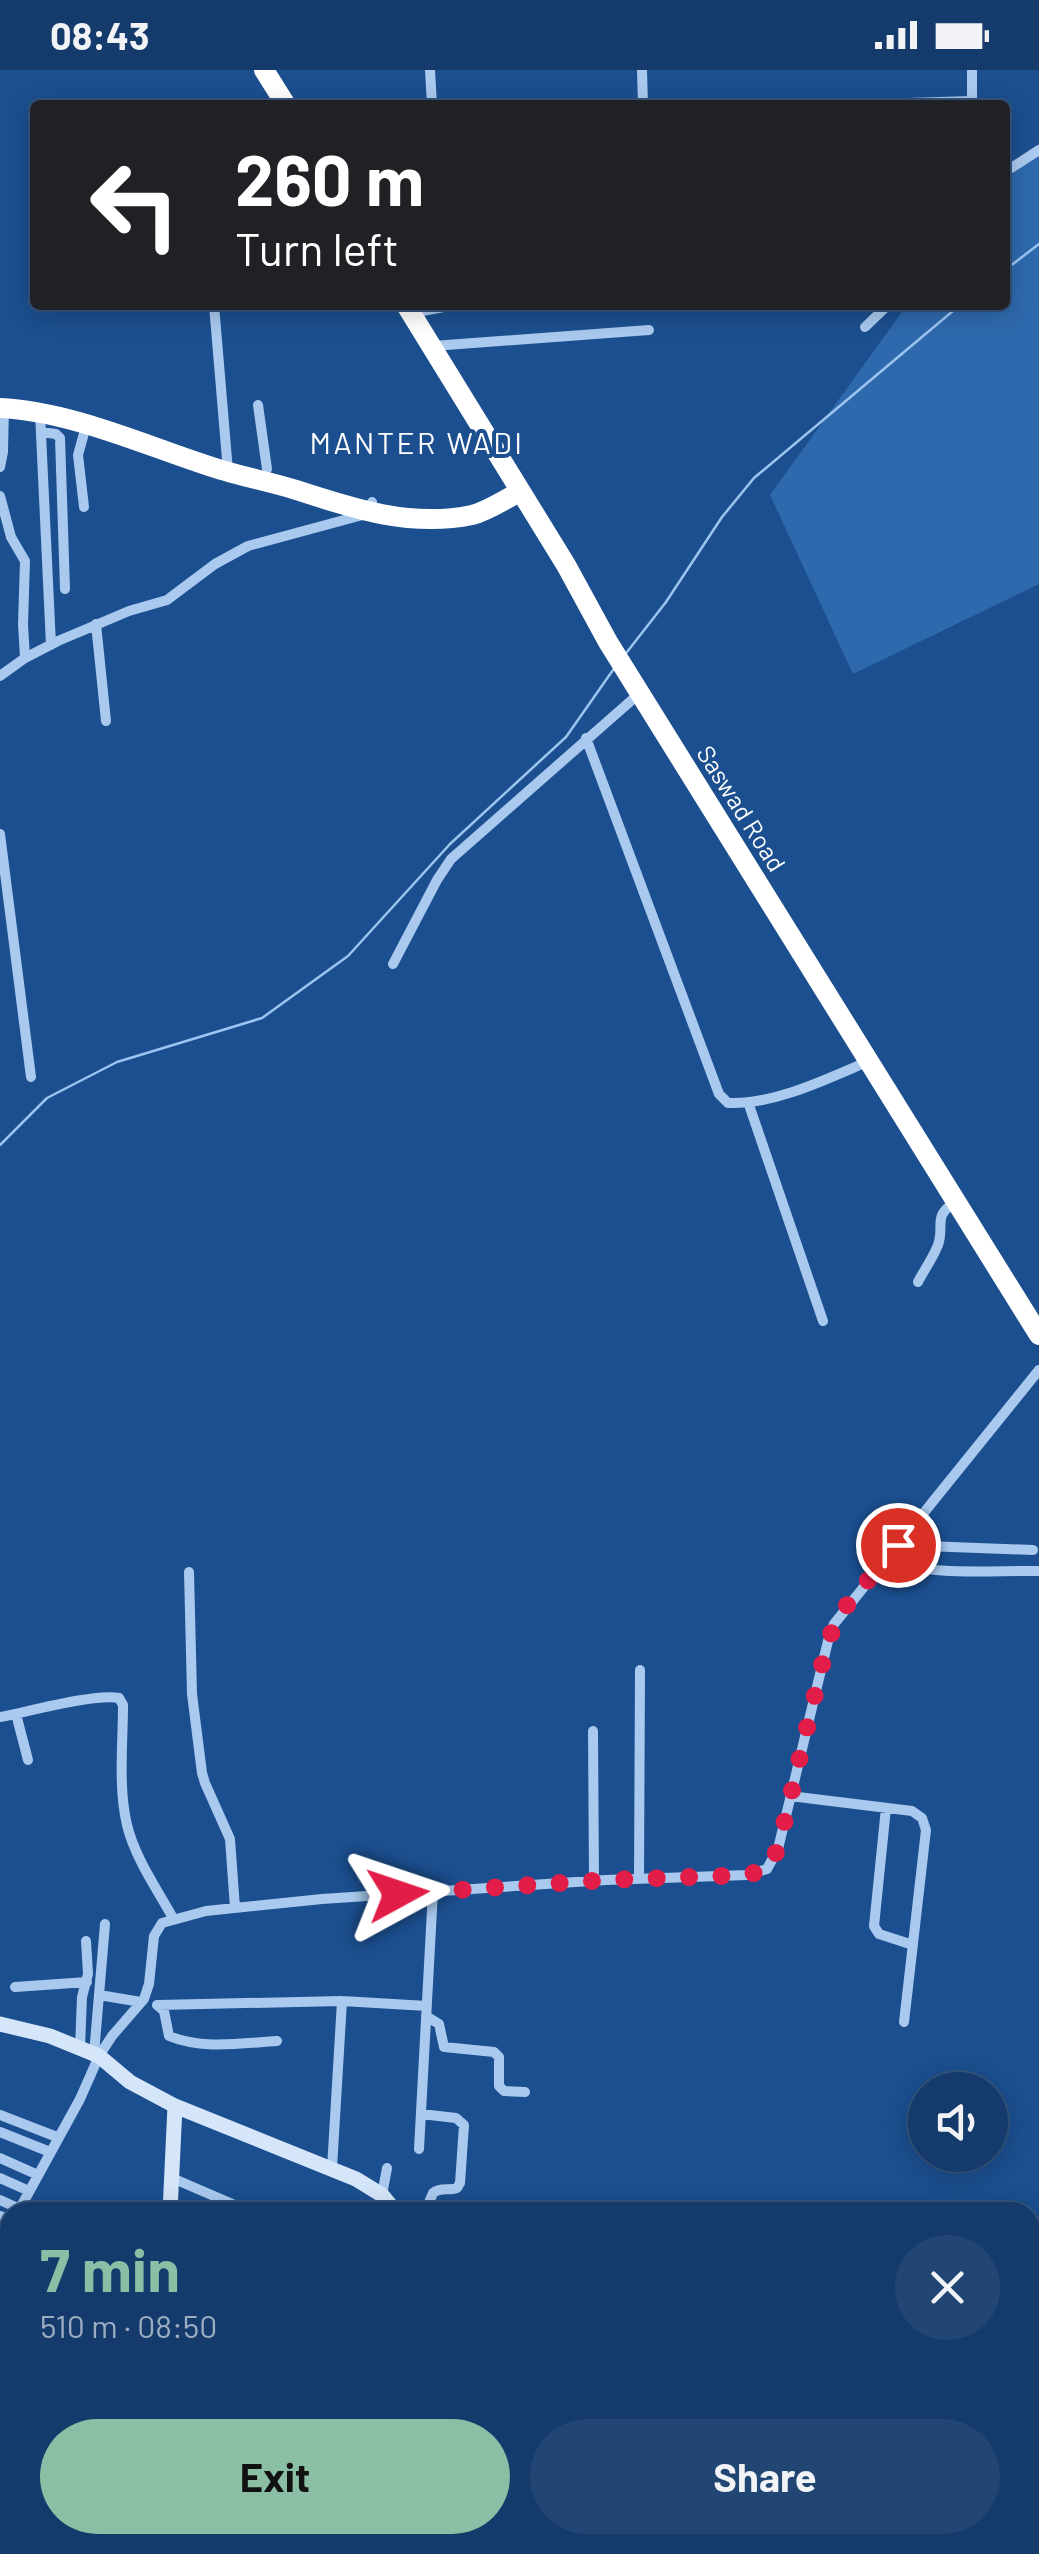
<!DOCTYPE html>
<html lang="en">
<head>
<meta charset="utf-8">
<style>
  body { margin:0; font-family:Barlow,sans-serif; background:#214673; color:#f1f3f6; height:100vh; display:flex; flex-direction:column; font-size:38px; white-space:nowrap }
  * { box-sizing:border-box; margin:0 }
  p { font-size:32px; color:#9dadc1 }
  .icon { flex:none; width:55px; height:55px; fill:none; stroke:currentColor; stroke-width:2; stroke-linecap:round; stroke-linejoin:round }
  .map { position:relative; flex:1; overflow:hidden }
  .sheet { position:absolute; left:0px; top:2132px; width:1040px; height:352px; display:flex; flex-direction:column; background:#143b6b; border-radius:30px 30px 0 0; box-shadow:0 5px 25px #0003,0 0 0 2px #33557e }
  .sheet>* { flex:none }
  .hud { position:absolute; left:30px; top:30px; width:980px; height:210px; border-radius:10px; box-shadow:0 5px 25px #0003,0 0 0 2px #33557e; background:#202124; color:#fff; overflow:hidden }
  .controls { position:absolute; left:908px; top:2002px; display:grid; gap:20px }
  .controls a { display:grid; place-items:center; width:100px; height:100px; border-radius:50%; background:#143b6b; box-shadow:0 5px 25px #0003,0 0 0 2px #33557e; font-size:50px }
  .pin { position:absolute; display:grid; place-items:center; width:85px; height:85px; color:#fff; margin:-42px; border:5px solid #fff; border-radius:50%; box-shadow:0 2px 10px #0007 }
  .me { position:absolute; width:110px; margin:-55px; rotate:85deg; stroke-linejoin:round; filter:drop-shadow(0 0 8px #0008) }
  .turn { display:flex; align-items:center; gap:35px; height:210px; padding:0 40px; font-size:45px }
  .turn .icon { width:130px; height:130px; stroke-width:2.5 }
  .turn b { display:block; font-size:70px; line-height:85px }
  .round { display:grid; place-items:center; flex:none; width:105px; height:105px; border-radius:52px; background:#214673 }
  .summary { display:flex; align-items:center; justify-content:space-between; height:170px; padding:0 40px }
  h1 { font-size:60px; font-weight:700; line-height:75px; color:#8abfa5 }
  .action { display:flex; gap:20px; margin-top:auto; padding:20px 40px }
  .action a { flex:1; height:115px; border-radius:60px; background:#8abfa5; color:#111; font-size:40px; font-weight:700; line-height:115px; text-align:center }
  .action a+a { background:#214673; color:#f1f3f6 }
  .status { display:flex; justify-content:space-between; align-items:center; height:70px; padding:0 50px; background:#143b6b; direction:ltr }
  .status svg { height:28px; fill:currentColor }
  .map>svg:first-child { display:block }
</style>
</head>
<body>
<div class="status"><b>08:43</b><svg viewBox="0 0 49 12"><path d="M0 12V9h3v3zM5 12V6h3v6zM10 12V3h3v9zM15 12V0h3v12zM26 1h20v11H26zM47 4h2v5h-2z"/></svg></div>
<div class="map">
<svg width="1039" height="2484" viewBox="0 0 1039 2484">
  <rect width="100%" height="100%" fill="#1b4f8f"/>
  <path fill="#2e69ad" d="M1039 73V514L853 604 770 425 907 235H1005V114Z"/>
  <g fill="none" stroke-linecap="round" stroke-linejoin="round">
    <path stroke="#9cc4f0" stroke-width="2.5" d="M1005 200 1039 174
      M627 582 666 532 722 447 754 408 960 235
      M0 1075 47 1028 117 992 262 948 348 886 450 774 566 667 613 600"/>
    <path stroke="#a9c9ee" stroke-width="10" d="M430 0 432 35
      M642 0 643 35
      M972 0V34
      M845 35 972 31
      M1005 102 1039 80
      M214 235 228 401
      M412 243 454 235
      M865 257 888 235
      M433 276 649 260
      M258 335 267 399
      M40 343 51 575
      M41 362 56 364 60 368 65 519
      M0 397 3 382 4 336
      M0 426 11 467 25 491 23 554 25 588
      M84 437 78 385 86 356
      M96 554 106 651
      M0 606 25 588 58 571 129 541 167 530 215 494 248 476 370 443 372 432
      M586 668 719 1024 728 1033C774 1035 827 1009 869 991
      M0 764 31 1007
      M393 894 437 810 451 789 641 622
      M748 1032 823 1251
      M918 1212C924 1200 933 1188 938 1175 945 1155 932 1147 955 1132
      M898 1475 1033 1480
      M887 1489C928 1507 993 1500 1039 1501
      M189 1502 192 1624 202 1703 205 1713 230 1769 235 1838
      M16 1644 28 1690
      M0 1647C27 1642 96 1623 119 1628L123 1635C123 1674 118 1717 127 1755 135 1788 157 1819 173 1848
      M593 1661 594 1810
      M790 1726 912 1741 922 1748 926 1760 904 1952
      M886 1738 874 1856 879 1864 913 1875
      M639 1809 640 1600
      M15 1917 87 1912
      M99 1925 141 1932
      M157 1935 164 1941 169 1966C202 1980 242 1973 277 1971
      M158 1935 342 1931 427 1936
      M426 1946 439 1954 444 1977 494 1982 499 1987V2016L504 2021 525 2022
      M80 1978 82 1927 88 1904 86 1871
      M94 1984 105 1854
      M421 2044 456 2048 464 2055 460 2113 457 2118C449 2121 440 2117 433 2123L425 2142
      M0 2045 57 2067
      M0 2062 50 2082
      M419 2079 433 1821
      M0 2088 38 2105
      M332 2098 342 1931
      M0 2108 29 2121
      M172 2108 251 2142
      M382 2125 387 2098
      M0 2130 20 2139
      M18 2142 80 2029 99 1986 112 1966 144 1929 149 1914 154 1866 162 1853 206 1841 322 1829 606 1810 747 1805 767 1799 778 1779 828 1571 834 1554 1039 1300
      M0 2146 10 2150
      M8 2162 10 2159
      M0 2363H10
      M0 2456 10 2390
      M385 2484 392 2475
      M513 2484V2475
      M680 2484 681 2475
      M777 2484 778 2475
      M857 2484 861 2475"/>
    <path stroke="#d6e6fa" stroke-width="15" d="M0 1954 50 1966 99 1986 130 2012 175 2036 356 2109 382 2125 396 2142
      M170 2142 175 2036
      M168 2475 170 2484
      M948 2475 962 2484"/>
    <path stroke="#fff" stroke-width="20" d="M264 0 286 35
      M406 235 566 495 608 572 1039 1265
      M0 338C70 341 146 376 212 397 239 406 267 411 293 419 351 438 410 458 472 445 488 441 505 429 520 422"/>
  </g>
  <g fill="none" stroke-linecap="round" stroke-linejoin="round">
    <path stroke="#e11d48" stroke-width="18" stroke-dasharray="0 32.4" d="M398 1824 606 1810 747 1805 767 1799 778 1779 828 1570 843 1540 898 1475"/>
  </g>
  <g text-anchor="middle" dominant-baseline="central" stroke-width="8" stroke-linejoin="round" paint-order="stroke">
    <g font-size="25" fill="#fff" stroke="#1b4f8f">
      <text transform="translate(742 738) rotate(58)">Saswad Road</text>
    </g>
    <g font-size="30" letter-spacing="2.5" fill="#fff" stroke="#1b4f8f">
      <text x="417" y="372">MANTER WADI</text>
    </g>
  </g>
</svg>
<div class="controls">
<a><svg class="icon" aria-label="sound" viewBox="0 0 24 24"><path d="M4 9h4l5-4v14l-5-4H4zM17 9q2 3 0 6"/></svg></a>
</div>
<div class="pin" style="left:898px;top:1475px;background:#d93025"><svg class="icon" aria-label="arrive" viewBox="0 0 24 24"><path d="M6 21V4h12l-3 4 3 4H6"/></svg></div>
<svg class="me" style="left:398px;top:1824px" viewBox="-20 -20 40 40"><path d="M0-17L14 15 0 8-14 15z" fill="#e11d48" stroke="#fff" stroke-width="4"/></svg>
<div class="hud">
<div class="turn"><svg class="icon" aria-label="left" viewBox="0 0 24 24"><path d="M17 20v-9H6M10 6l-5 5 5 5"/></svg><div><b>260 m</b>Turn left</div></div>
</div>
<section class="sheet">
<div class="summary"><div><h1>7 min</h1><p>510 m · 08:50</p></div><a class="round"><svg class="icon" aria-label="close" viewBox="0 0 24 24"><path d="M6 6l12 12M18 6L6 18"/></svg></a></div>
<div class="action"><a>Exit</a><a>Share</a></div>
</section>
</div>
</body>
</html>
